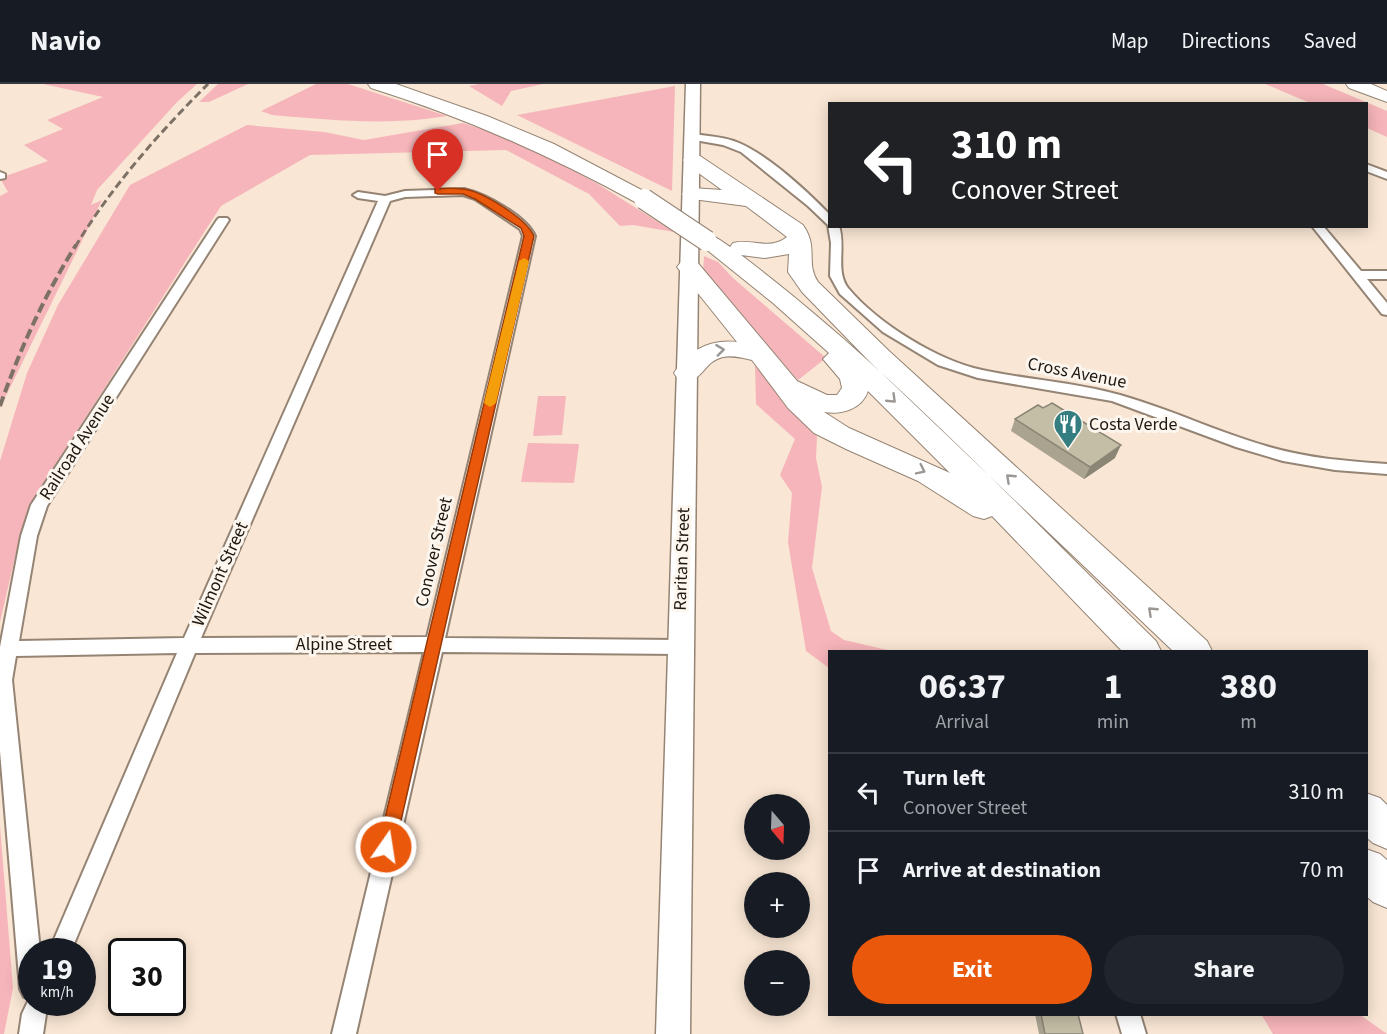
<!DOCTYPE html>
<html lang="en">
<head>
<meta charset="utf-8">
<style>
  body { margin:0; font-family:"Source Sans 3",sans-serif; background:#20242c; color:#f1f3f6; height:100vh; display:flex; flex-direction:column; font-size:22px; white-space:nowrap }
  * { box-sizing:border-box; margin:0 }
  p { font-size:20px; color:#9ea1a6 }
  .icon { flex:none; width:33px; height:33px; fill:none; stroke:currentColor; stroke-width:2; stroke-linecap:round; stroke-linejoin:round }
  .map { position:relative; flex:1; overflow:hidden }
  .details { position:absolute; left:828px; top:566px; width:540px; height:366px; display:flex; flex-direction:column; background:#171b24; border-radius:0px; box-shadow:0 3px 15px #0003 }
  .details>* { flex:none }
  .top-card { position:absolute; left:828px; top:18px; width:540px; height:126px; border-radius:0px; box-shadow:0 3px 15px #0003; background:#202124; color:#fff; overflow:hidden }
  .needle { width:39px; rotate:161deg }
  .controls { position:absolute; left:744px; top:710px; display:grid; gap:12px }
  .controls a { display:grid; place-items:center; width:66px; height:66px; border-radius:50%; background:#171b24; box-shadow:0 3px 15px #0003; font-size:30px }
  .speed { position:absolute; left:18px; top:854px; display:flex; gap:12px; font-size:30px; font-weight:700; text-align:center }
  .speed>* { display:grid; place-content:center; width:78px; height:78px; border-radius:50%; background:#171b24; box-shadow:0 3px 15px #0003; line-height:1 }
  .speed small { font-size:15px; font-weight:400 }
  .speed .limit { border:3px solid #111; border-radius:9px; background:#fff; color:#111 }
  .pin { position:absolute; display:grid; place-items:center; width:51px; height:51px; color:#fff; margin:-62px -26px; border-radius:50% 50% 50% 0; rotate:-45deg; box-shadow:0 0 6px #0007 }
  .pin .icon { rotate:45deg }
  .me { position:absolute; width:66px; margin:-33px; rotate:13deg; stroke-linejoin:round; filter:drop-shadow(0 0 4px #0008) }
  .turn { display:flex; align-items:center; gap:21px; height:126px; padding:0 24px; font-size:27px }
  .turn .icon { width:78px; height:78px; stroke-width:2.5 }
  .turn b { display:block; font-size:42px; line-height:51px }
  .eta { display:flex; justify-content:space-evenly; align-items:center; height:102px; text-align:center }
  .eta b { font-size:36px; font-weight:700; line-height:42px }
  .cta { display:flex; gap:12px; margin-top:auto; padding:12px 24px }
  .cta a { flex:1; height:69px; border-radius:36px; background:#ea580c; color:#fff; font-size:24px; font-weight:700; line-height:69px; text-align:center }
  .cta a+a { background:#20242c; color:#f1f3f6 }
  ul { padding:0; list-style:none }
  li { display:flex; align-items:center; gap:18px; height:78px; padding:0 24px; border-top:2px solid #363941 }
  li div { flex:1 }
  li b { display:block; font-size:22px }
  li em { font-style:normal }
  header { display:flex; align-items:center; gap:36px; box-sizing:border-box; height:84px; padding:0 30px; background:#171b24; border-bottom:2px solid #363941 }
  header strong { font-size:28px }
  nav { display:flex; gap:33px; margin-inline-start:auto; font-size:21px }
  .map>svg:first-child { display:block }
</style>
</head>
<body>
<header>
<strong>Navio</strong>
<nav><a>Map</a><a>Directions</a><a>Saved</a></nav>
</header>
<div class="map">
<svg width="1387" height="950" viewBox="0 0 1387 950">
  <rect width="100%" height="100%" fill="#f9e6d4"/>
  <path fill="#f6b5ba" d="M43 0H197L177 18 97 106 91 121 102 116 0 324V112L8 108 0 94 48 77 24 61 63 45 47 36 103 13Z
    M218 0H248L209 18H199Z
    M316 0H348L447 32C388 42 331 36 272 31L261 27Z
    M479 0H543L511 7 502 22 469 2Z
    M1265 0H1323L1387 27V53L1367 44 1366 20 1310 19Z
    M675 2 672 107 517 31Z
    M463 39 516 56 598 100 674 148 633 141 620 142 589 110 506 66 310 71 221 122 34 414 19 456 0 538V377L27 289 58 221 130 101 247 41 324 48 364 56Z
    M704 172 718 178 733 194 826 274 798 296 703 189Z
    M755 281 779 304 778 309 817 353 816 374 822 403 812 484 831 547 844 556 892 567H830L829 584 806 567 788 458 792 409 780 391 795 355 756 320Z
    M538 312H566L562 351 533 352Z
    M528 359 579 360 574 399 521 398Z
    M0 742 13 904 4 950H0Z
    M1261 930H1359L1387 950H1273Z"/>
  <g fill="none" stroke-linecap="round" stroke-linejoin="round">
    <g stroke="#958474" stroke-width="4">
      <path id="street" d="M693 50C708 52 725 53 739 59 769 72 807 107 830 131V142H839C846 162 835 187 848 204 877 239 938 277 982 286 1028 296 1075 298 1120 311 1170 325 1217 348 1266 362 1305 374 1346 377 1387 380V390L1335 386 1283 377 1236 363 1112 317 978 294 938 281 883 248 840 210 830 192 831 159 828 141 808 122 741 68 723 61 689 55 688 53Z
        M1366 80 1387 88V95L1366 87Z
        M0 88 5 90V94L0 95Z
        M464 105C486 110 526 132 535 152L445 554 680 556 686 558 689 563 686 568 680 570 442 568 356 950H332L424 568 195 569 71 867H49L177 569 16 572 12 596 40 867H32V918H51L46 930 43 950H19L22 930 29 915 24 913 20 905 0 667V563L21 452 31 421 217 136 219 134H227L229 136 47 422 37 452 19 557 184 554 378 117 358 114 353 111 358 108 385 112 405 107ZM463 111 475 115 520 145 523 152 427 553 201 554 390 117 405 113Z
        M1312 142H1323L1361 187H1387V195H1367L1387 219V231L1382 230Z
        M1116 930H1140L1146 950H1122Z"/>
    </g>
    <g stroke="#958474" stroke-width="3">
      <path id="secondary" d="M686 0H700L690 950H656Z"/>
    </g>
    <g stroke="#958474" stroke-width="2">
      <path id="highway" d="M368 0H396L487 32 554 60 651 111 655 115 651 119 644 121 637 119C551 72 464 33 371 4Z
        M1346 0H1371L1387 7V18L1349 4Z
        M693 70 700 72 803 141C819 164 805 178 818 198L889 267 1207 557 1212 567H1173L871 279 802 208 788 188 789 170 765 174 741 171C892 285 1021 426 1156 557L1161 567H1122L992 432 984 435 973 432 918 397 846 365 814 349 788 324 752 276C743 274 732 271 723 273 701 278 704 302 678 295L674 289C689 266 710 255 737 258L677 183 681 178 689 176 697 178 797 297 827 311H837L842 304 840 295 823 275 829 269 773 219 696 157 699 152C713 149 720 156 730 163L733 159C752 154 769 167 787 153L746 122 685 114 682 110 685 106 692 104 722 106 686 80 683 76 686 72ZM868 307 950 389 849 344 824 328C842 331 862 325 868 307Z
        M1366 709 1380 714 1387 721V765L1373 759 1366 753Z
        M1366 765 1380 770 1387 776V824L1373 818 1366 812Z"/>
    </g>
    <use href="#street" fill="#fff" fill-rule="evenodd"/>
    <use href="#secondary" fill="#fff" fill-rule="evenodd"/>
    <use href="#highway" fill="#fff" fill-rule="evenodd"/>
    <path stroke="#7d7166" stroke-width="3" stroke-dasharray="8 4" stroke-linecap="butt" d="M75 163C112 102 158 50 208 0"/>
    <path stroke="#7d7166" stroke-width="4" stroke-dasharray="10 4.5" stroke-linecap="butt" d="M0 322C20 265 44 212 76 161"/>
    <g stroke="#958474" stroke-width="22" stroke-linecap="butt">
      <path id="highway-bridge" d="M644 115 707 157"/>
    </g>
    <use href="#highway-bridge" stroke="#fff" stroke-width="20"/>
  </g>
  <path fill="#a9a390" d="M1015 335 1115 374 1084 395 1011 347Z
    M1022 930H1078L1083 950H1039L1035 930Z"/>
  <path fill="#8a8575" d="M1121 361 1115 374 1084 395 1090 383Z"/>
  <path fill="#c5bea7" stroke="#8a8575" stroke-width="1.5" d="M1052 319 1121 361 1090 383 1015 335 1038 321 1043 324Z
    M1041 930H1078L1083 950H1045Z"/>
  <defs><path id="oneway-chevron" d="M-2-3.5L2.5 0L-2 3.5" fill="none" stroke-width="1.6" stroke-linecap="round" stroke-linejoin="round" transform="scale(1.5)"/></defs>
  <g stroke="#9a9794">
    <use href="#oneway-chevron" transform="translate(720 266) rotate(-7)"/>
    <use href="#oneway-chevron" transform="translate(892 315) rotate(44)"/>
    <use href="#oneway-chevron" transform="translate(921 386) rotate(26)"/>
    <use href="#oneway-chevron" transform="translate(1010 394) rotate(-137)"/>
    <use href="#oneway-chevron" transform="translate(1152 527) rotate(-137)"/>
  </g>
  <path fill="#ea580c" stroke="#983908" stroke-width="1.5" d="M435 105C444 104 455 104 464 105 483 108 526 134 534 152L395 763 392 769 386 771 380 769 378 763 524 152 521 144 475 115 463 110H438L435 109Z"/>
  <path fill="#f59e0b" d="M524 174 529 177 496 319 490 323 484 319 519 177Z"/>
  <defs>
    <g id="restaurant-pin" transform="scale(1.5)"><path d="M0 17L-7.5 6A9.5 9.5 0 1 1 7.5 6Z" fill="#347d80" stroke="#fdf6ee"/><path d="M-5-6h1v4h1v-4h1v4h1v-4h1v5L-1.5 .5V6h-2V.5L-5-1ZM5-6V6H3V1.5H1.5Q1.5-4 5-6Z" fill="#fff"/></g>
  </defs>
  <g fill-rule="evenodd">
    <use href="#restaurant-pin" x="1068" y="340"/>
  </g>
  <g text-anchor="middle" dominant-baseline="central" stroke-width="6" stroke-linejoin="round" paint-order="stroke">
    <g font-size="18" fill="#1e1812" stroke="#fdf6ee">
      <text transform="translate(1077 289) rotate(11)">Cross Avenue</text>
      <text transform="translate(77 363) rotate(-57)">Railroad Avenue</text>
      <text transform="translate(434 468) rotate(-77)">Conover Street</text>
      <text transform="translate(682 475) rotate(-88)">Raritan Street</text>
      <text transform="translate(220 490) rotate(-66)">Wilmont Street</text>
      <text x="344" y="560">Alpine Street</text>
    </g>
    <g font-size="18" fill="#1e1812" stroke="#fdf6ee" text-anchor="start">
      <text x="1089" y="340">Costa Verde</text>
    </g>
  </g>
</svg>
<div class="controls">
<a><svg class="needle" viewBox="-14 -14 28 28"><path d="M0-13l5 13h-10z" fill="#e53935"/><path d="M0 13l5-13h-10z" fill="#9ea1a6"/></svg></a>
<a>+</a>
<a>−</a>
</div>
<div class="speed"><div>19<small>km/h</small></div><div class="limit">30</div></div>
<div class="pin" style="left:438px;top:107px;background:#d93025"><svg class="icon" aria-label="arrive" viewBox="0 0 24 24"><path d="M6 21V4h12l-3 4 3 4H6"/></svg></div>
<svg class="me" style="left:386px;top:763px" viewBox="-20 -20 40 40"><circle r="17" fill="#ea580c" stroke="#fff" stroke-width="3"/><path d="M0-11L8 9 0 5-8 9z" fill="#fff"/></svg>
<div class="top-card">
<div class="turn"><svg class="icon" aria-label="left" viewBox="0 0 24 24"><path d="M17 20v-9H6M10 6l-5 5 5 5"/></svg><div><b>310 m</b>Conover Street</div></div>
</div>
<section class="details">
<div class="eta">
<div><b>06:37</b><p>Arrival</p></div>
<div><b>1</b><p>min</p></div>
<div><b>380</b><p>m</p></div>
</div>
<ul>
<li><svg class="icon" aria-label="left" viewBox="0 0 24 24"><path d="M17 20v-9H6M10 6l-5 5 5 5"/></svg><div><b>Turn left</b><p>Conover Street</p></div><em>310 m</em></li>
<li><svg class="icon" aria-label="arrive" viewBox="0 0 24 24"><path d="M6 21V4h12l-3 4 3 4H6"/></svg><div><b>Arrive at destination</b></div><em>70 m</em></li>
</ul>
<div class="cta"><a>Exit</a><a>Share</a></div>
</section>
</div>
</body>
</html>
